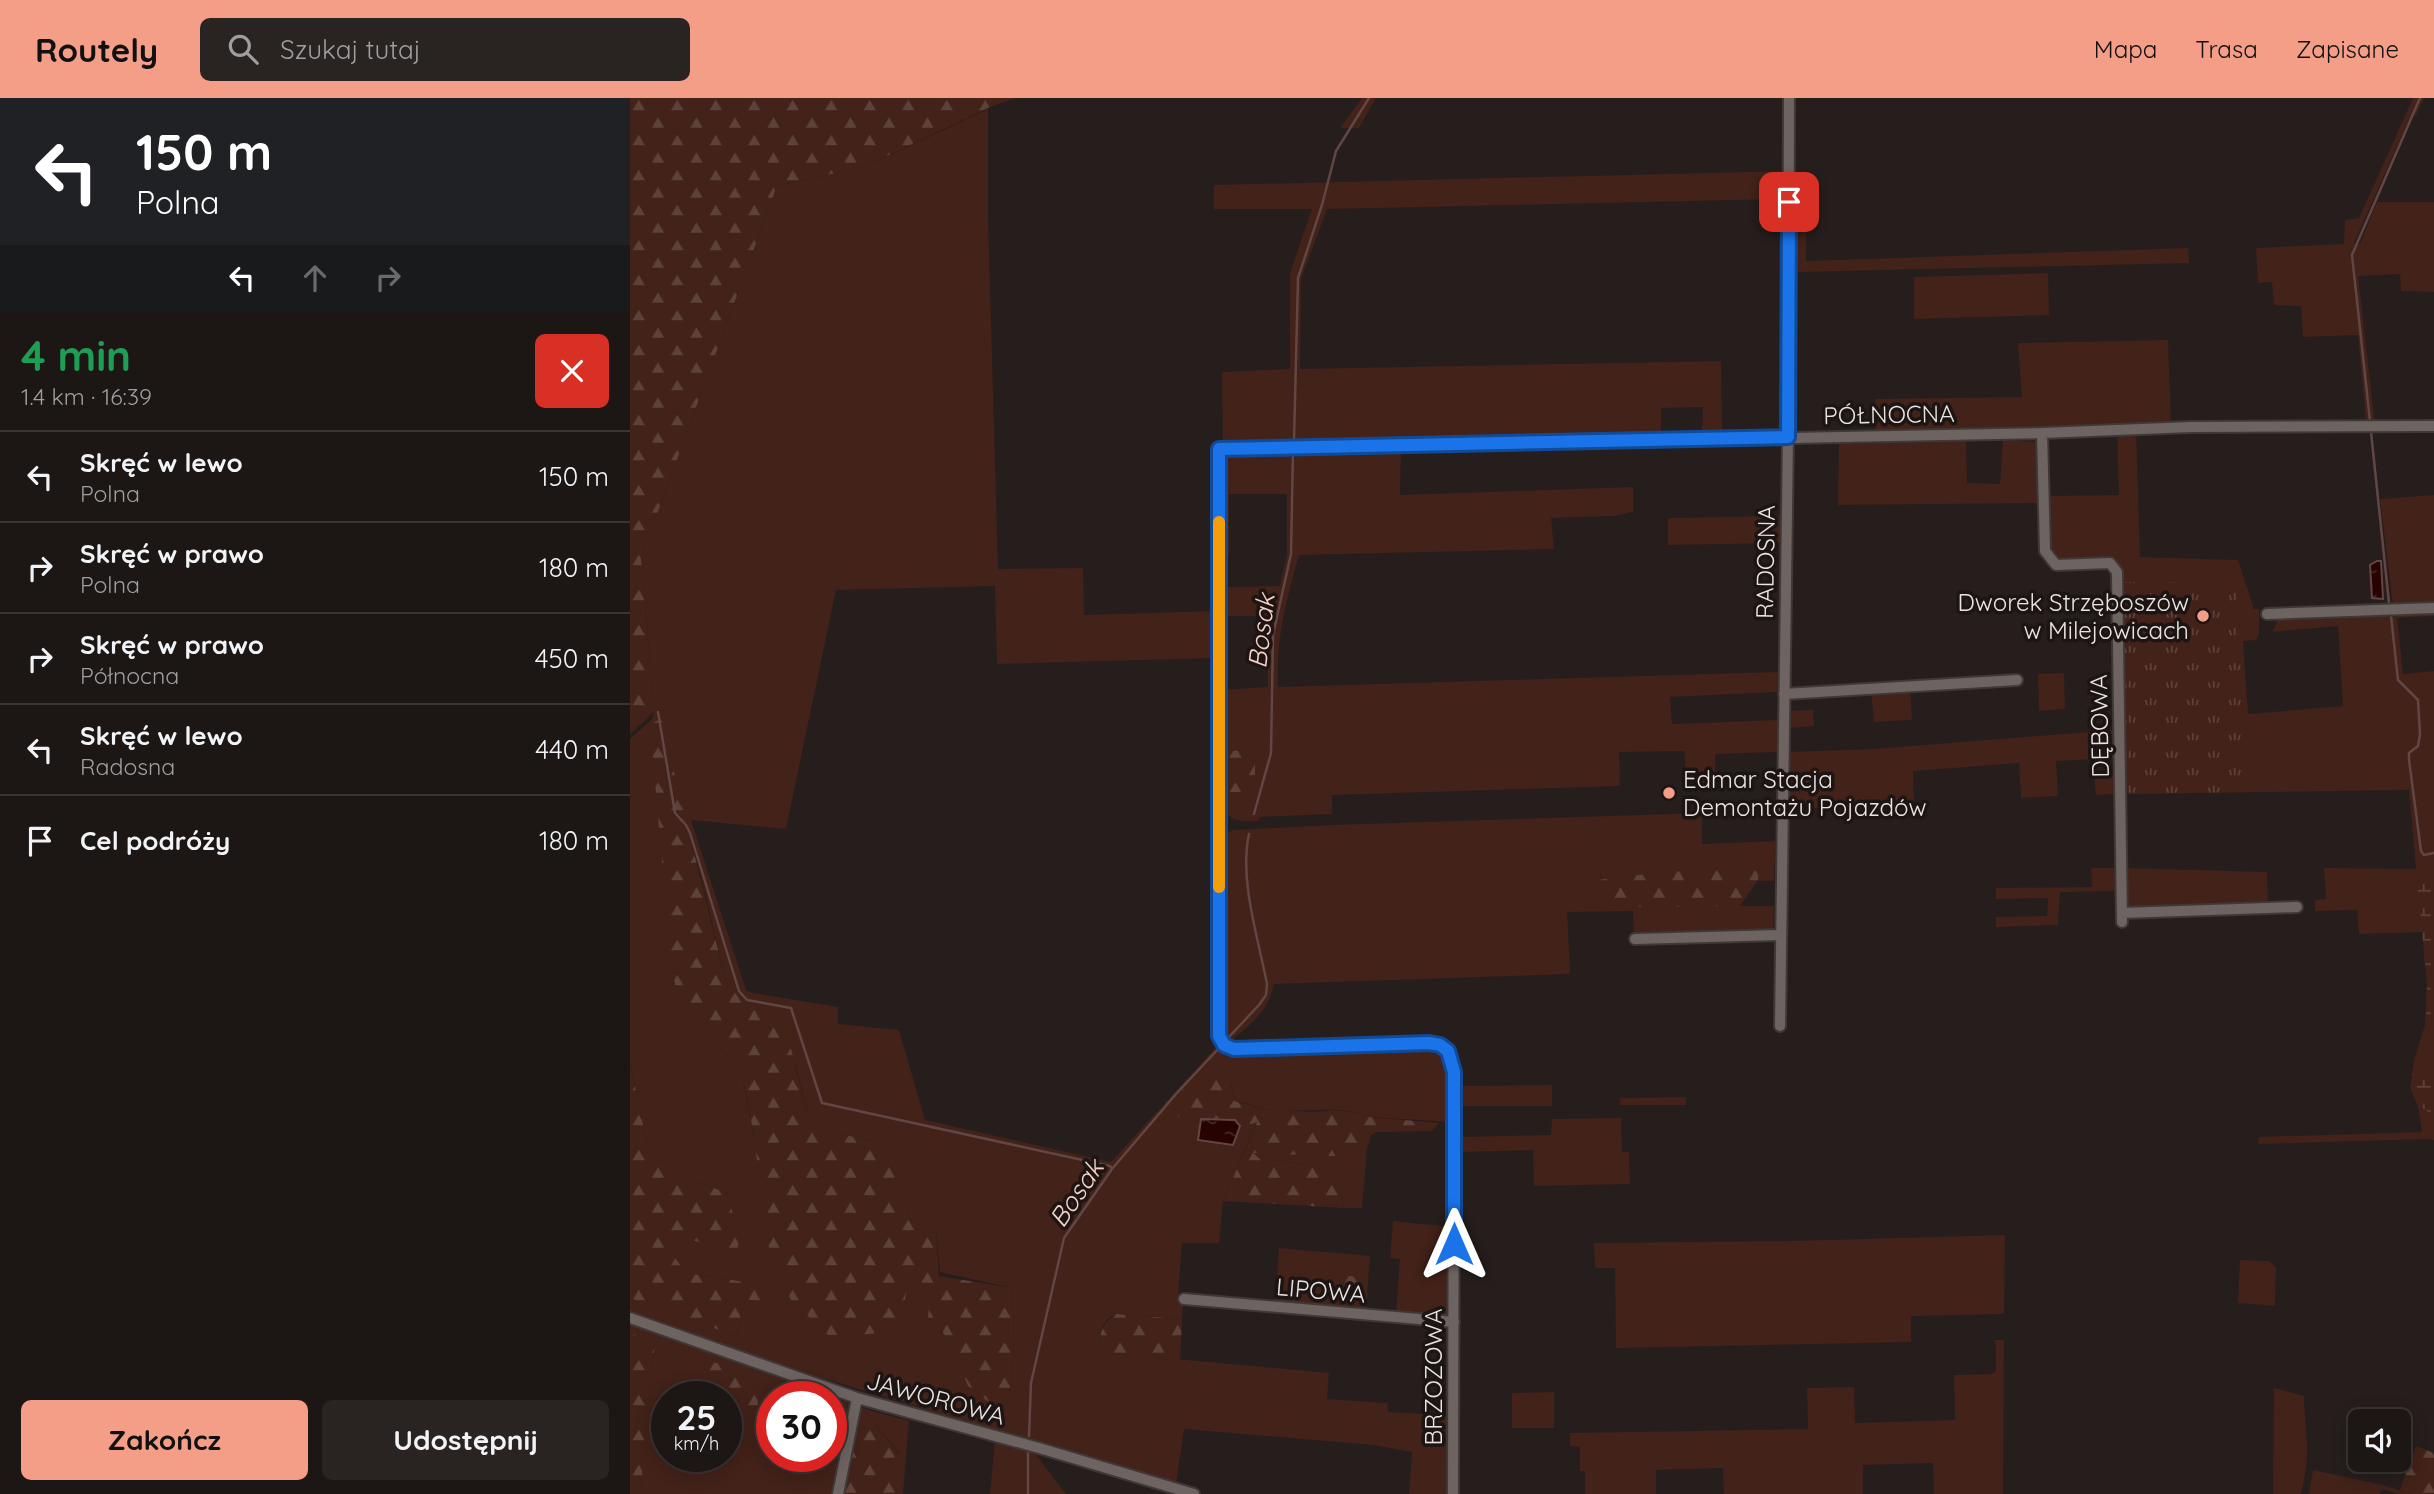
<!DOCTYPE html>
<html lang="pl">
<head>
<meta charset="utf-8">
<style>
  body { margin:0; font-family:Quicksand,sans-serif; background:#292322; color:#f1f3f6; height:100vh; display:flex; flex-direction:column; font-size:26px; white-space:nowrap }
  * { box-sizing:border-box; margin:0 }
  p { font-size:23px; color:#a09fa0 }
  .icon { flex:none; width:38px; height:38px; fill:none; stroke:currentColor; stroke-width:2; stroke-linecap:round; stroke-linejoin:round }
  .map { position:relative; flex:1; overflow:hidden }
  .details { display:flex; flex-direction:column; background:#1c1615; width:630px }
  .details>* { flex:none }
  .hud { background:#202124; color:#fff; overflow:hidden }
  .controls { position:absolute; left:1718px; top:1311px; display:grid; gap:14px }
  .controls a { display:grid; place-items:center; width:63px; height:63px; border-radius:10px; background:#1c1615; box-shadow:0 4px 18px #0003,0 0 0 2px #3a3534; font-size:35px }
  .speed { position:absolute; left:21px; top:1283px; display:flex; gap:14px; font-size:35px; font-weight:700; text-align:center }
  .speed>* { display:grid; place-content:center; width:91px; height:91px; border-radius:50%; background:#1c1615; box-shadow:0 4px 18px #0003,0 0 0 2px #3a3534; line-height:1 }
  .speed small { font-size:18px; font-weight:400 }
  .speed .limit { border:10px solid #d22; background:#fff; color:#111 }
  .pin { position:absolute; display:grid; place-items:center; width:60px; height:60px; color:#fff; margin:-30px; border-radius:14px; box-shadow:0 4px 10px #0006 }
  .me { position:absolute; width:77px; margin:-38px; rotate:0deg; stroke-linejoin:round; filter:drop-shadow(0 0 5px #0008) }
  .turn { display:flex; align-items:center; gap:24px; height:147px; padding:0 21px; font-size:32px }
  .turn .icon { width:91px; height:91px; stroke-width:2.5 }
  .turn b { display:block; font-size:49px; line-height:60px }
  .lanes { display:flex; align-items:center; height:66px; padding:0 21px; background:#0003; justify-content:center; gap:35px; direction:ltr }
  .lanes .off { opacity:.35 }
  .round { display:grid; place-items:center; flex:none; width:74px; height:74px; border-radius:10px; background:#292322 }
  .head { display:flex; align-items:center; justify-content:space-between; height:119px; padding:0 21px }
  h1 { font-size:42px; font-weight:700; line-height:52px; color:#1e9e55 }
  .cta { display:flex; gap:14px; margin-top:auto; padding:14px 21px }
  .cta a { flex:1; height:80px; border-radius:10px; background:#f49e87; color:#111; font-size:28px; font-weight:700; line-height:80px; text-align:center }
  .cta a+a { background:#292322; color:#f1f3f6 }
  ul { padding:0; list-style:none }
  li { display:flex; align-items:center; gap:21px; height:91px; padding:0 21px; border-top:2px solid #3a3534 }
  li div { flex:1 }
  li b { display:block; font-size:26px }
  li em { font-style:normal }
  header { display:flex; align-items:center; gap:42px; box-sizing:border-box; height:98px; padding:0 35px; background:#f49e87; color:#111 }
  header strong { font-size:33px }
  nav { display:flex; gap:38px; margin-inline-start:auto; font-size:24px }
  .search { width:490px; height:63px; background:#292322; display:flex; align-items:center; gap:18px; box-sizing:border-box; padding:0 24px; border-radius:10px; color:#a09fa0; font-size:26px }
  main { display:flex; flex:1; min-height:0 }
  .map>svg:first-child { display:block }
</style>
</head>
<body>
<header>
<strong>Routely</strong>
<div class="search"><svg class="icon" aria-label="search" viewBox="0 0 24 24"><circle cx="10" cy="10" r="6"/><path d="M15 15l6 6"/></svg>Szukaj tutaj</div>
<nav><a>Mapa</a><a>Trasa</a><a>Zapisane</a></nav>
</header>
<main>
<section class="details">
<div class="hud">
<div class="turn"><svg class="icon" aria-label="left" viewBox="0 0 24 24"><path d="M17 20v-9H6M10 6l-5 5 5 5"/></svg><div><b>150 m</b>Polna</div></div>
<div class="lanes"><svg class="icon" aria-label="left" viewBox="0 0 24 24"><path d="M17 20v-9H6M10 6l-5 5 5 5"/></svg><svg class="icon off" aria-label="ahead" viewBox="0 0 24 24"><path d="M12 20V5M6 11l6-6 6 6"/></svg><svg class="icon off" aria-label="right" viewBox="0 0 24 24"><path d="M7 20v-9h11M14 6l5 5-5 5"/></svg></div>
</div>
<div class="head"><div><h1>4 min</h1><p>1.4 km · 16:39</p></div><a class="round" style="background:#d93025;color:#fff"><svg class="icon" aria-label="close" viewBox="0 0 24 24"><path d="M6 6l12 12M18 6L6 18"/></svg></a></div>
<ul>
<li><svg class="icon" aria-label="left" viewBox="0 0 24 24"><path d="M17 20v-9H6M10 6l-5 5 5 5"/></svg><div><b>Skręć w lewo</b><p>Polna</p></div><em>150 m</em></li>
<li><svg class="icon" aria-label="right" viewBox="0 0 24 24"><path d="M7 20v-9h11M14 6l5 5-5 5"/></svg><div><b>Skręć w prawo</b><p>Polna</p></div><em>180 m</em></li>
<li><svg class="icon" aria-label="right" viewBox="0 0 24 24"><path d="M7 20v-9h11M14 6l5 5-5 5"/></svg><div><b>Skręć w prawo</b><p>Północna</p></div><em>450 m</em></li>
<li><svg class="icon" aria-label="left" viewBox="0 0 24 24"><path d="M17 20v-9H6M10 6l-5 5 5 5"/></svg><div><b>Skręć w lewo</b><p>Radosna</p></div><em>440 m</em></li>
<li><svg class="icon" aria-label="arrive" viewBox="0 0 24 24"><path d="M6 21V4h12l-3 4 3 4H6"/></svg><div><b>Cel podróży</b></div><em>180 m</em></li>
</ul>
<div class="cta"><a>Zakończ</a><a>Udostępnij</a></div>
</section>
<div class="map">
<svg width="1804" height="1396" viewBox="0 0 1804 1396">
  <defs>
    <pattern id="forest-firs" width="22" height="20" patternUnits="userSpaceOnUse" patternTransform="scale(1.75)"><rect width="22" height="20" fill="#422219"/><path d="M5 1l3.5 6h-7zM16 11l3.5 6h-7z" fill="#5d423a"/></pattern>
    <pattern id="wetland-marsh" width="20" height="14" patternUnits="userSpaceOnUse" patternTransform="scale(1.75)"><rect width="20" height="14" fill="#422219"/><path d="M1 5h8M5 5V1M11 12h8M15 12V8" fill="none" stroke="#5d423a"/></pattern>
    <pattern id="park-tufts" width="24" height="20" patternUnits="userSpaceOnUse" patternTransform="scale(1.75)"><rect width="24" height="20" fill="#422219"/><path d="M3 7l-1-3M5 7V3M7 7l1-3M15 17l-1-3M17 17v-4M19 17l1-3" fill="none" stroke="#5d423a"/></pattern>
    <pattern id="water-ripples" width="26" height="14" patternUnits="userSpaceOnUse" patternTransform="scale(1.75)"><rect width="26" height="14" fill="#280200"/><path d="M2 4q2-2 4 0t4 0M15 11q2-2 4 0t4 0" fill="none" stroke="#472725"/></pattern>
  </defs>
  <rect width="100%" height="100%" fill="#261e1c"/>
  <path fill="#422219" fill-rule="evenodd" d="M732 0H746L729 30H710Z
    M1783 0H1794L1786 17H1781L1724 145 1730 146 1747 104H1804V194L1771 193 1770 176 1728 178 1745 327 1736 323 1728 237 1673 239 1671 208 1644 207 1642 184 1628 185 1626 150 1714 146 1715 122 1729 120Z
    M358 11V119L368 471 453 470 454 517 586 513 585 560 367 566 365 488 206 492 156 731 61 722 116 892 123 895 208 909V926L269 932 295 1022 481 1064 588 947 596 952 797 949 814 956 818 962 821 1024 740 1019C707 1005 670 1017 636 1011 625 1009 615 1004 604 1003L601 985 554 1024 571 1023 568 1043 605 1022 602 1021 627 1023 593 1103 589 1145H552L548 1196H554L552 1221 486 1216C469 1223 470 1239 469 1254L699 1275 697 1301 757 1305 758 1314 814 1317 819 1321V1396H779L782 1354 743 1347 554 1331 546 1386 189 1279 0 1214V1199L106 1238 115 1201 161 1208 143 1188 56 1175 26 1134 106 1151 97 1095 45 1075 18 1050 0 964V641L22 621 24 614 11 460 147 88 234 69ZM55 721 64 749 96 884 166 968 181 1030 253 1045 280 1122 306 1135 310 1174 382 1190 384 1244 379 1316 322 1250 310 1229 298 1220 303 1196 280 1180 272 1213 124 1040 111 971 50 907 43 876Z
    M1156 73 1153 101 697 111 671 181 670 271 1091 263 1092 335H1072L1073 309 1031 310V337L593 346 592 274 660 271V175L682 111H584V87Z
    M1162 134H1176V163L1558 150 1559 165 1170 174 1162 177Z
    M1418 175 1419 217 1284 221V179Z
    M1538 242 1541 325 1506 327 1510 459 1608 462 1624 511H1629V536L1626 542 1613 543 1618 616 1713 608 1708 528 1642 534 1648 522 1742 516 1766 519 1767 516 1804 515V518L1767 520 1773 576 1804 573V1042L1795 1041 1628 1046 1629 1039 1792 1034 1788 1008 1780 990 1784 962 1795 927 1797 886 1793 834 1729 836 1727 812 1685 813V802L1696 801 1694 770 1786 771 1779 692 1493 696 1487 467 1426 462 1418 450 1417 398 1489 397 1487 328 1246 334 1245 301 1392 299 1388 245Z
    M1373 342 1408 344V405L1208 407 1209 346 1336 343 1337 385 1370 386Z
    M771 350 770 397 1003 389V414L983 418 921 420 924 451 669 457C656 504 646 540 648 589L1148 574 1147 594 1040 599 1042 626 1148 622 1147 654 1085 656 1086 685 1057 686 1054 653 989 654 990 688 702 697V716L629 719V723C613 724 602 725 594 711L593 592 638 589V560L645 518H597L596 489 650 488 657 456V396H599V458H593V358L596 355Z
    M1804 397V506H1763L1750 401Z
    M1150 418 1151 445 1038 447V420Z
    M1434 575 1435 611 1409 613 1408 576Z
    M1280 591 1282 622 1244 624 1241 593Z
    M1183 612 1184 628 1160 630V613Z
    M1484 632 1483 660 1426 663 1428 698 1391 700 1389 665 1283 673 1284 707 1157 711 1156 654 1244 651Z
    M1464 675H1484L1485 696 1466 697Z
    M1072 715V746L1145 743 1144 783 1093 782 1092 808H1144L1142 839 1004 844 1003 813 937 814 940 874 938 876 644 886C637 916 622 925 599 944L594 940 593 741 596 735 604 732 702 727Z
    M1461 770H1487L1489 796 1486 798V793L1430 794 1428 827 1366 829V819L1417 818 1418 800 1366 801V790L1462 789Z
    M1495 770 1637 774 1638 805 1501 811 1496 806Z
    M922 987V1008H831L830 1039 921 1037 922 1021 991 1020 992 1054H999L1000 1086 904 1088 903 1052 831 1054 827 1045V1002L831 999 827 994 828 988Z
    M1056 999V1007H990V1000Z
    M737 1051 732 1110H714C712 1099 710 1088 703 1079 691 1064 648 1064 630 1061L622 1055H736Z
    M763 1123 821 1129 818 1217 766 1214 770 1161 760 1160Z
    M1375 1137 1374 1216 1281 1218V1244L986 1250 985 1170H965L964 1145 1162 1143Z
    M649 1150 740 1158 736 1211 645 1204Z
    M1610 1162 1639 1163 1646 1169 1645 1208 1608 1205Z
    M0 1227 220 1305 204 1396H11L14 1335 25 1244 0 1235ZM37 1298H96V1358H37ZM142 1298H201V1358H142Z
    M1364 1242H1374L1373 1396H1304L1303 1365 1233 1367V1396H1094L1093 1370 1026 1372V1396H955V1373H950V1349L940 1348V1335L1178 1331 1177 1290 1224 1289 1225 1325 1325 1322 1324 1277 1362 1276 1366 1273V1247Z
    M1644 1290 1674 1298C1674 1314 1676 1328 1677 1344 1678 1362 1675 1379 1671 1396H1643Z
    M924 1294V1330H882V1295Z
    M232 1310 279 1323 273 1396H269V1355Z
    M365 1342 403 1353 436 1396H360Z
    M1683 1372 1753 1387 1781 1396H1769L1752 1391 1750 1396H1679Z"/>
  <path fill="url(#forest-firs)" d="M0 0H386L360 9 234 69 147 88 11 460 24 614 0 636Z
    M31 621 96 884 122 912 153 919 181 1030 253 1045 280 1122 306 1135 309 1178 382 1190 384 1244 379 1317 369 1312 338 1288 322 1250 310 1229 298 1220 300 1196 280 1181 271 1217 258 1234 229 1237H198L161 1202 140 1159 123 1033 111 971 50 907 41 870 20 626Z
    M597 652 609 653 625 666V685L610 694H595V653Z
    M1108 771 1129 772 1128 782 1110 808 1012 809 968 804 958 793 969 782 986 779 1051 773Z
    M0 964 18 1050 45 1075 97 1095 110 1140 107 1152 27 1135 56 1175 143 1188 162 1209 115 1201 106 1238 0 1200Z
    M590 973 600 981 604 1003 634 1011 682 1014 706 1012 729 1015 740 1019 809 1025 802 1033 747 1034 741 1037 736 1055 728 1059 623 1055 630 1061C648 1064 691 1064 703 1079 710 1088 712 1099 714 1110L593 1103 627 1024 621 1026 602 1021 554 1024 541 1012C545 992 570 974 590 973Z
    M708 1177 738 1180 736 1211 705 1209Z
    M486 1216 552 1221 550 1262 469 1254C470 1236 470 1227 486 1216Z
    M0 1235 25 1244 14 1341 11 1396H0Z
    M79 1264C100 1266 118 1273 130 1291L125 1325 119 1334 109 1335 96 1330V1298H74C72 1286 67 1272 79 1264Z
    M232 1310 269 1356V1396H212Z
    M1786 1348 1804 1355V1396H1781L1770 1392Z"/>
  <path fill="url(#wetland-marsh)" d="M1786 771 1804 772V921H1796L1797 886Z
    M1804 971V1017C1783 1006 1780 997 1783 974Z"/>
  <path fill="url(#park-tufts)" d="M1492 484 1606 485 1608 542H1612L1620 694 1493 696Z"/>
  <path fill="url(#water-ripples)" stroke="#624644" stroke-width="2" d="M1747 463H1751L1753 501 1742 500 1740 467Z
    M571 1021 605 1022 610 1028 603 1047 568 1042Z"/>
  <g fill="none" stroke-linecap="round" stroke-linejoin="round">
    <path stroke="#624644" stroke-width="2.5" d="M1740 323 1722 157 1790 0
      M1741 334 1759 505
      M664 343 668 180 692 107 706 53 739 0
      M1761 518 1768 582 1788 602 1790 636 1788 648 1779 655V662L1791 753 1794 757 1804 755
      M28 614 45 715 56 727 60 735 109 893 117 902 161 910 192 1005 480 1068 482 1071
      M624 716 641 655 643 537 661 456 663 353
      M597 941 629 907 636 897 637 886C628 839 609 782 619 736
      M399 1338 401 1285 434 1140 482 1071 546 996 590 949
      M398 1396V1355"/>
    <g stroke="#3f3837" stroke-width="14">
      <path id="minor" d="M1412 335 1415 453 1426 467 1480 465 1487 474 1492 824
        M1637 516 1804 510
        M1154 596 1387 582
        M1492 815 1667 809
        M1005 841 1150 837
        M1150 928 1158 339 1159 0
        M554 1201 824 1224
        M0 1220 227 1300 409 1350 564 1396
        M208 1396 227 1300
        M823 1396 824 974 818 953 810 947 799 945 604 951 594 947 589 938V351L1412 335 1561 329 1804 328"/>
    </g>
    <use href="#minor" stroke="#6d6461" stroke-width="10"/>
  </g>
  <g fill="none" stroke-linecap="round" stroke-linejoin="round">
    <g stroke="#114b97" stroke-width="18">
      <path id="route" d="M824 1146V974L818 953 810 947 799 945 604 951 594 947 589 938V351L1158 339 1159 104"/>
    </g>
    <use href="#route" stroke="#1a73e8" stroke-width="12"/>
    <path stroke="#f59e0b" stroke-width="12" d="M589 424V789"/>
  </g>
  <g fill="#f49e87" stroke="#1c1513" stroke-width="2.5">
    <circle cx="1573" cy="518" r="7"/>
    <circle cx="1039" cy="695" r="7"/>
  </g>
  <g text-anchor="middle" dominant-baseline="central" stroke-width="7" stroke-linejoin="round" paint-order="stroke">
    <g font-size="24" fill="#e9e4e2" stroke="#1c1513">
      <text transform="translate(1259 316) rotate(-1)">PÓŁNOCNA</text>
      <text transform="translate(1135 464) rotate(-89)">RADOSNA</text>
      <text transform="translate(1469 628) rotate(-91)">DĘBOWA</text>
      <text transform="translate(691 1192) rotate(5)">LIPOWA</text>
      <text transform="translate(803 1279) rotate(-90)">BRZOZOWA</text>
      <text transform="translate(306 1300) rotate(15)">JAWOROWA</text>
    </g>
    <g font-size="24" fill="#e9e4e2" stroke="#1c1513" text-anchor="end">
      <text x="1559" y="504">Dworek Strzęboszów<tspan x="1559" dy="28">w Milejowicach</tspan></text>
      <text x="1053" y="681" text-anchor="start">Edmar Stacja<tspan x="1053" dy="28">Demontażu Pojazdów</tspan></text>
    </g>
    <g font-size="26" font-style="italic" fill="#f9d2c7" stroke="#1c1513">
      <text transform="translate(631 533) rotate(-83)">Bosak</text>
      <text transform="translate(446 1095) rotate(-56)">Bosak</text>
    </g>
  </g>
</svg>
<div class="controls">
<a><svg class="icon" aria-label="sound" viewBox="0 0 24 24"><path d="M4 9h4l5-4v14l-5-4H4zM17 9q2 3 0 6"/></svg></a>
</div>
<div class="speed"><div>25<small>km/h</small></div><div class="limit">30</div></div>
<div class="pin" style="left:1159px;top:104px;background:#d93025"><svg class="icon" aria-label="arrive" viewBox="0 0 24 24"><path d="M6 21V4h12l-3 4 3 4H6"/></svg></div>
<svg class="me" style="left:824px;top:1146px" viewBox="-20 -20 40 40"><path d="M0-17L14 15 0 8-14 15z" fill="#1a73e8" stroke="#fff" stroke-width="4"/></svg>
</div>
</main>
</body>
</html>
